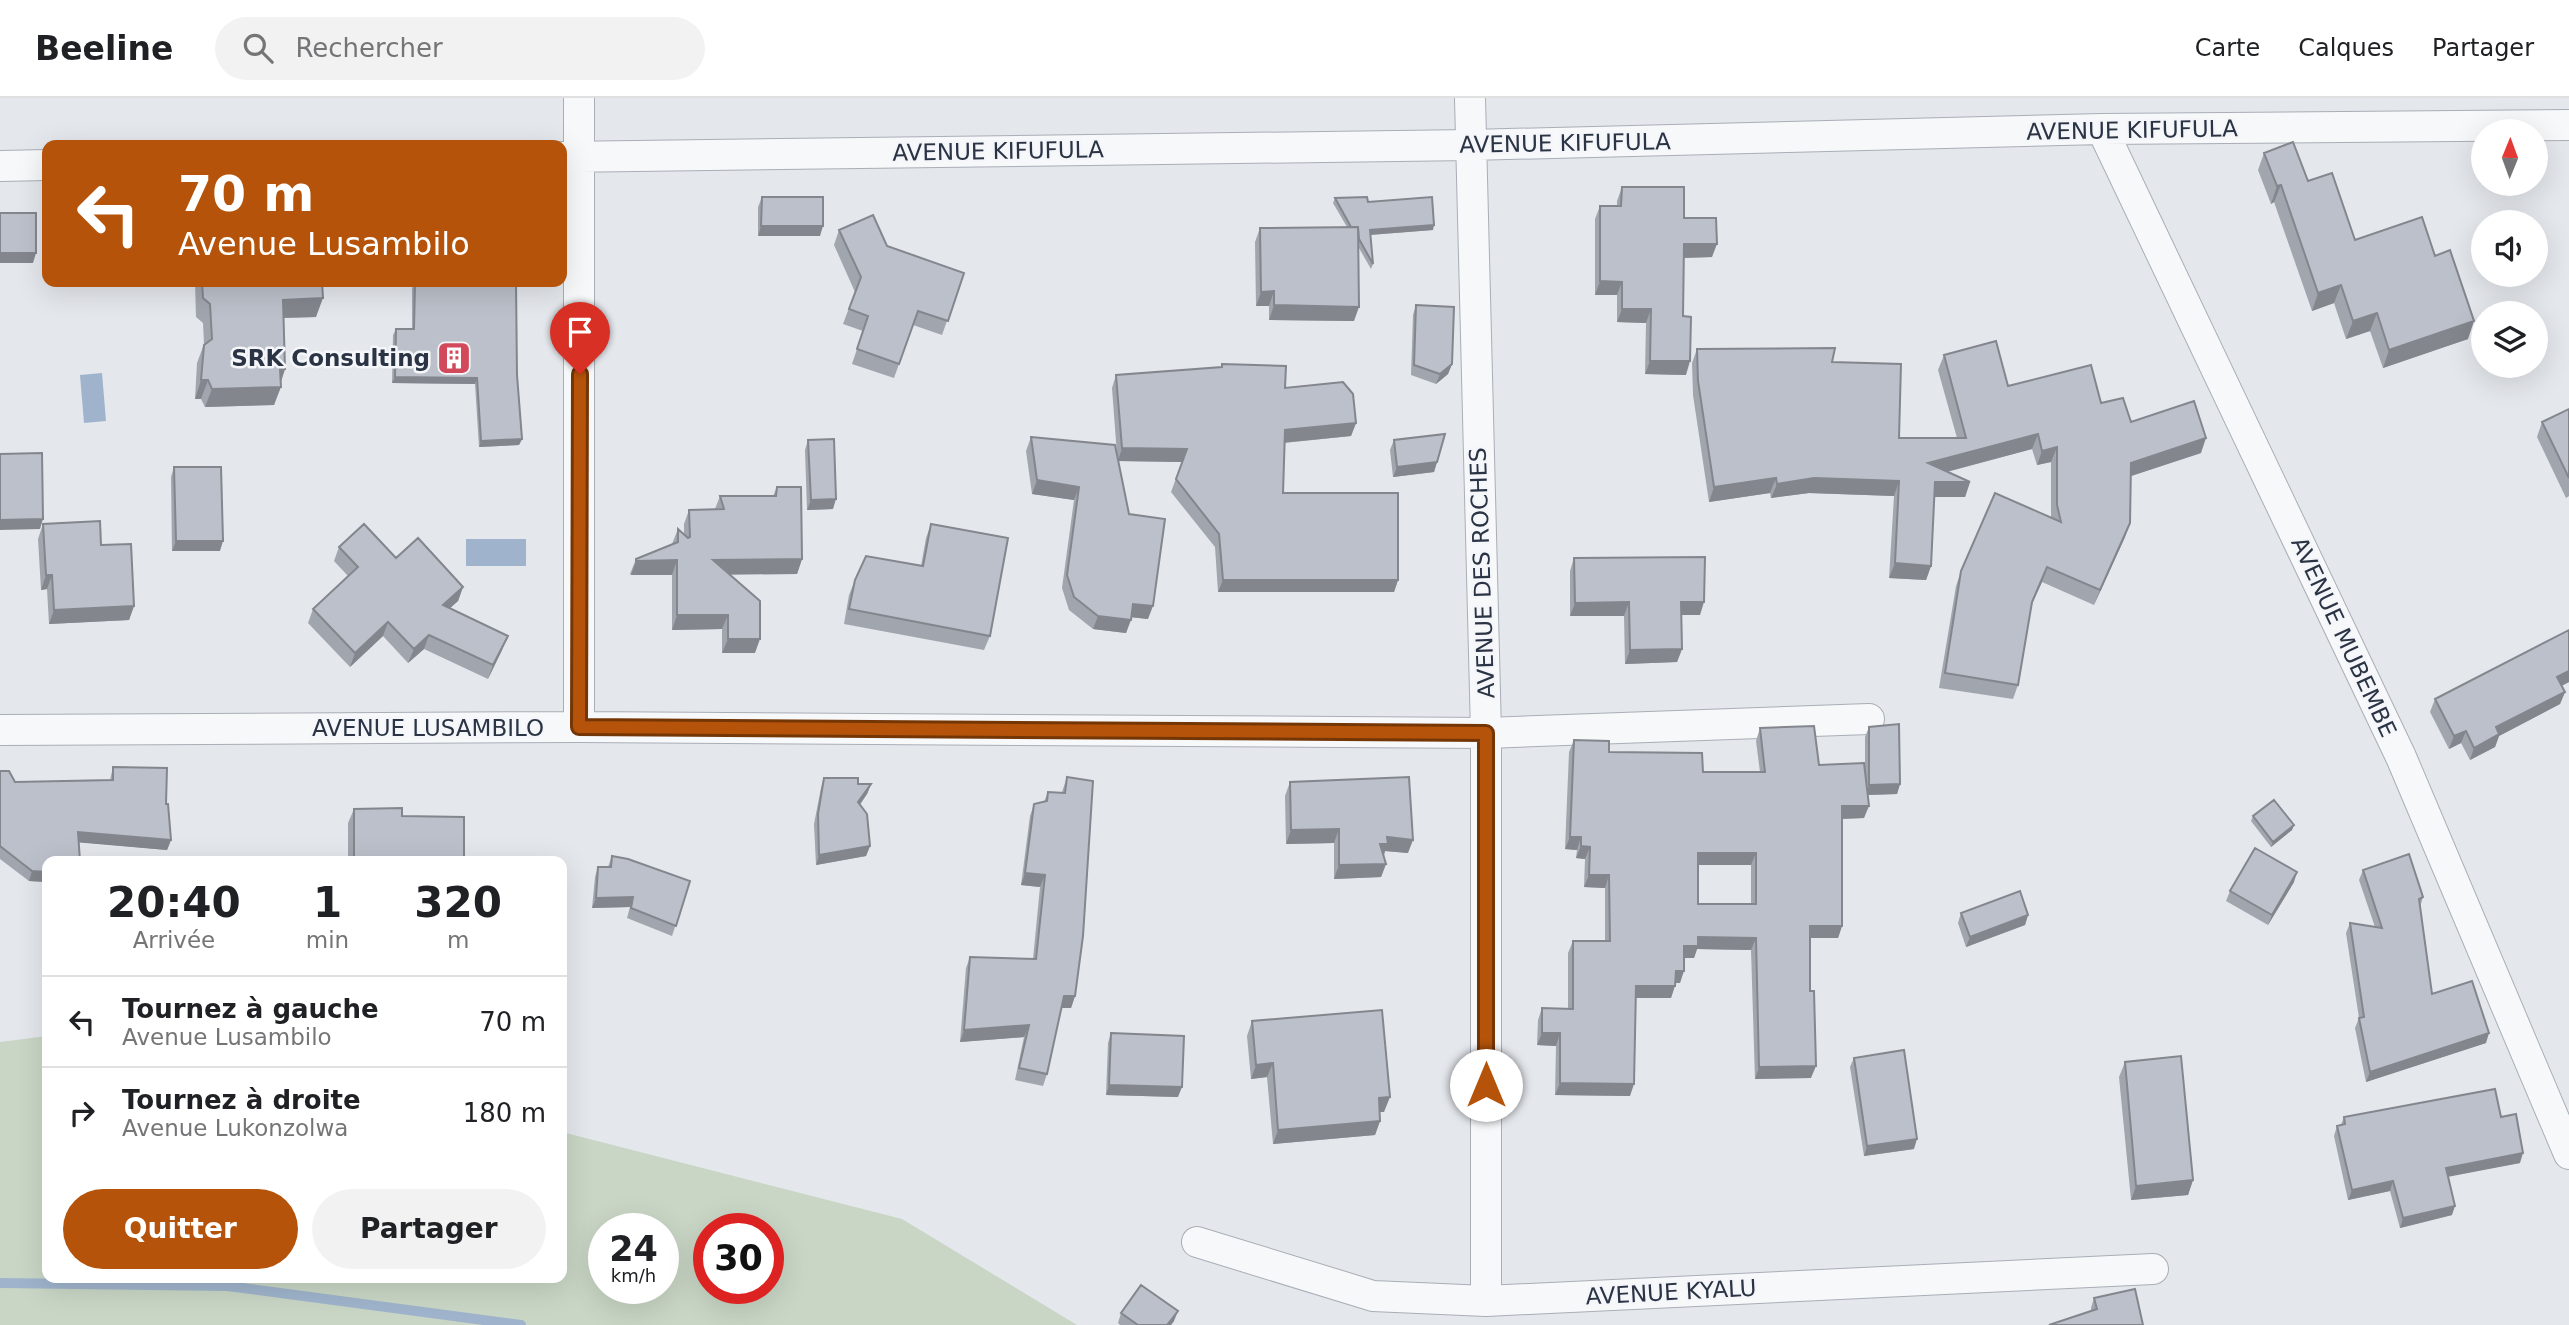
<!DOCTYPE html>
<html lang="fr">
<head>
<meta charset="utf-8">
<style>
  body { margin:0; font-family:"DejaVu Sans",sans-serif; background:#f2f2f2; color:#202124; height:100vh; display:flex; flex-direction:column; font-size:26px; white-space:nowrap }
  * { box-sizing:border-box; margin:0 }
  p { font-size:23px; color:#757577 }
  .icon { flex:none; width:38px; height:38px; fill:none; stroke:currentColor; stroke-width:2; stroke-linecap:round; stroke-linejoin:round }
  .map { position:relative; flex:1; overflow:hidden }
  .sheet { position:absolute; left:42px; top:758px; width:525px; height:427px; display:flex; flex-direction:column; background:#fff; border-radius:14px; box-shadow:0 7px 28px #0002 }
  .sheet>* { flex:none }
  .banner { position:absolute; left:42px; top:42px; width:525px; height:147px; border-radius:14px; box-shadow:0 7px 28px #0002; background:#b45309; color:#fff; overflow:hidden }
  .needle { width:46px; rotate:1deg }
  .fabs { position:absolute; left:2471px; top:21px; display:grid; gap:14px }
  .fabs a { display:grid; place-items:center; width:77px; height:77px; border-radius:50%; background:#fff; box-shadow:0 7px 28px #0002; font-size:35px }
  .speed { position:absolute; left:588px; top:1115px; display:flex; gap:14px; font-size:35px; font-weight:700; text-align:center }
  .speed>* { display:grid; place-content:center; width:91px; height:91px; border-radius:50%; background:#fff; box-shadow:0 7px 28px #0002; line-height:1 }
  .speed small { font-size:18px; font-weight:400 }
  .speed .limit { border:10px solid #d22; background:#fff; color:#111 }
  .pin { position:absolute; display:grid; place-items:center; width:60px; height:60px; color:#fff; margin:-72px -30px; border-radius:50% 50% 50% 0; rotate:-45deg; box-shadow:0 0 7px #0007 }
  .pin .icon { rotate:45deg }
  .me { position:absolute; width:77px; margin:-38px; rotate:0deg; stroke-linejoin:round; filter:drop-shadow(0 0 5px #0008) }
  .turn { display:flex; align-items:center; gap:24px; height:147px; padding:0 21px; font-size:32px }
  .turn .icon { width:91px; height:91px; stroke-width:2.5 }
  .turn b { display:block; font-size:49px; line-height:60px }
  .eta { display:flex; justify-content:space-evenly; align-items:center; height:119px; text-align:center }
  .eta b { font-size:42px; font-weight:700; line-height:49px }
  .button { display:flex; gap:14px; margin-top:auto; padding:14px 21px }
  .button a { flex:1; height:80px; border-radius:42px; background:#b45309; color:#fff; font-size:28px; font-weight:700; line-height:80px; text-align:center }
  .button a+a { background:#f2f2f2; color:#202124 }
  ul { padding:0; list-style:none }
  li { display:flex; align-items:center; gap:21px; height:91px; padding:0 21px; border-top:2px solid #e0e0e0 }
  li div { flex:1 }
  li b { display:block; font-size:26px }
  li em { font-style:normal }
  header { display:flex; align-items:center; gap:42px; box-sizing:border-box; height:98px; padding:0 35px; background:#fff; border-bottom:2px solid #e0e0e0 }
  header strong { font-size:33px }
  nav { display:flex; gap:38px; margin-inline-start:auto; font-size:24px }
  .search { width:490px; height:63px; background:#f2f2f2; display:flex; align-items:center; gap:18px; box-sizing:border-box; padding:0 24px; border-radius:38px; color:#757577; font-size:26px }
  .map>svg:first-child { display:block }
</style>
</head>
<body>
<header>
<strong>Beeline</strong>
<div class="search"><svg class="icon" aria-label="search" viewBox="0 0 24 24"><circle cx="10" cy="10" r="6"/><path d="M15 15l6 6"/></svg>Rechercher</div>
<nav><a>Carte</a><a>Calques</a><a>Partager</a></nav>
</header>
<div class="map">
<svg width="2569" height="1227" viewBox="0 0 2569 1227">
  <rect width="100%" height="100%" fill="#e4e7ec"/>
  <path fill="#c9d6c5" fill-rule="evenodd" d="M47 938V1180H562V1034L902 1121 1077 1227H0V944ZM604 1130H663V1190H604ZM709 1130H768V1190H709Z"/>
  <path fill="#9fb4cc" d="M102 275 106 323 84 325 80 277Z
    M466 441H526V468H466Z"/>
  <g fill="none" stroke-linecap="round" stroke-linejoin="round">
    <path stroke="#9fb4cc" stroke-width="10" d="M0 1185 228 1188 521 1227"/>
    <g stroke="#a9aeb7" stroke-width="32">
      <path id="street" d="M1470 0 1486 635V1203
        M2102 31 2401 659 2569 1056
        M562 59 1470 47 2102 31 2569 27
        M0 68 47 67
        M579 629V0
        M0 632 579 629 1486 635 1869 621
        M1197 1144 1373 1198 1486 1203 2153 1171"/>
    </g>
    <use href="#street" stroke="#f7f8fa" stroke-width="30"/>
  </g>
  <path fill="#a1a5ae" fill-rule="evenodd" d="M2264 55 2308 83 2355 142 2435 158 2468 241 2383 270 2370 233 2346 241 2334 205 2312 213 2274 104 2271 106 2258 72Z
    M1622 89 1684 120 1712 159 1684 160 1683 218 1686 277 1645 276 1646 225 1617 224V197H1595V121L1600 108H1617V103Z
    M762 99 820 138H758V109Z
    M1335 100 1368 104 1433 132 1370 137 1373 166 1371 171 1359 150 1354 223 1269 222V208H1256L1255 144 1260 130 1347 129 1333 105Z
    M839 132 964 175 942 237 913 227 894 280 852 266 863 233 843 226 855 194 834 147Z
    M195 184H322L316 219 284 220 285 271 274 307 205 309 201 301H195L197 265 204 246 203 225 196 219Z
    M415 184 517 277 522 341 519 347 479 349 475 286 392 285 393 237 396 231H412V190Z
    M1416 207 1452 266 1448 276 1436 286 1411 277 1413 217Z
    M1697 251 1832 264 1899 340H1957L1938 272 1944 257 2008 288 2101 305 2131 324 2201 355 2131 378 2125 439 2094 507 2042 484 2031 508 2018 587 2013 601 1939 590 1956 488 1961 473 2051 419V364L2037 367 2032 351 1947 374 1970 384 1965 399H1934L1931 468 1926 482 1889 480 1894 398 1809 395 1771 400 1770 395 1709 404 1693 297 1692 265Z
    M1222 266 1285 290 1356 325 1351 338 1284 345 1283 395 1398 482 1394 494H1218L1215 449 1171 394 1182 364 1118 363 1148 521 1131 519 1126 535 1093 531 1069 512 1062 490 1074 402 1032 396 1026 353 1031 339 1117 357 1112 290 1116 277 1221 269Z
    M2569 311V398L2566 400 2537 339 2542 324Z
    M808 342 833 411 807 412 805 352Z
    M1394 342 1437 364 1434 374 1393 379 1390 352Z
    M174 369 220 453H172L171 379Z
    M777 389 802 461 797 476H730L755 555H722V531L672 532V477H631L630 476 636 461 672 446 678 431 684 437V426L689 412 715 411 720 398H773Z
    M43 426 101 447 134 508 129 522 49 526 47 491 41 492 38 441Z
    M931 426 990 538 984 552 844 526 849 497 855 482 921 468 926 440Z
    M339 449 396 460 463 489 458 503 450 510 502 552 488 581 424 551 408 565 383 538 350 569 308 525 313 511 348 478 334 463Z
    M1574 460 1700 517H1681L1682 551 1677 564 1625 566 1624 518H1570V473Z
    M2569 532V584L2562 588 2565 594 2560 606 2499 638 2495 649 2470 662 2461 645 2449 651 2430 614 2435 601Z
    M1869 629 1900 686 1897 696 1867 697 1864 720 1842 721V828L1838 840H1810L1811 980 1755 981 1751 852 1697 851 1694 860H1684L1680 885H1675L1671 900H1635L1630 998 1555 997 1556 948 1537 947 1538 922 1542 910H1568V855L1573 843H1605V790L1584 789 1585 761 1576 760 1577 752 1565 751 1569 654 1574 642 1609 654 1703 674H1760L1756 643 1760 630 1819 667 1865 676V639ZM1698 767H1751V806H1698Z
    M113 669 166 706 171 742 167 752 79 744 47 763V784L29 783 0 761V673L15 684 110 682Z
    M1067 679 1075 898 1071 910H1061L1047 976 1043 988 1015 982 1024 939 960 944 966 870 970 859 1033 861 1040 789 1021 787 1030 718 1034 706 1044 704 1048 694H1062Z
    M824 680 858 686H871L867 696 860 707 870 748 866 758 816 767 814 726 821 690Z
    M1290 684 1408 755 1385 753 1384 758 1386 766 1381 779 1334 781V745L1286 746 1285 698Z
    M354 711 402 718 464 763H348V725Z
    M2253 718 2294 727 2292 732 2271 749 2251 723Z
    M612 758 690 783 672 838 627 820 630 809 592 810 595 779 598 769H608Z
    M2363 772 2423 799 2420 809 2432 896 2486 945 2366 984 2355 930 2359 920 2346 835 2350 825 2375 829 2359 782Z
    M2294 784 2268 827 2226 803 2230 793Z
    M1961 815 2028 817 2025 827 1966 849 1958 825Z
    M1252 923 1384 1014H1380V1023L1375 1037 1273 1046 1267 979 1251 981 1247 938Z
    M1111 935 1178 999 1106 997 1108 945Z
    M1854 960 1914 1051 1864 1058 1850 969Z
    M2125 964 2193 1082 2188 1097 2131 1102 2119 979Z
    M2344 1019H2501L2520 1065 2448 1078 2452 1117 2400 1130 2390 1093 2348 1102 2334 1038 2337 1028 2341 1027Z
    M2094 1200 2143 1227 2091 1212V1210Z
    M1121 1215 1174 1223 1171 1227H1120L1118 1225Z"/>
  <path fill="#83868d" d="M2281 87 2274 104 2271 106 2277 88Z
    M1434 127 1433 132 1368 137 1370 132Z
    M761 128H823L820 138H758Z
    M1684 146H1717L1712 159 1679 160Z
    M0 155H36L33 165H0Z
    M1600 183 1622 184 1617 197H1595Z
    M2341 187 2334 205 2312 213 2318 195Z
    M1274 193 1269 208H1256L1261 194Z
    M323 200 316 219 276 220 283 202Z
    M1274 207 1359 209 1354 223 1269 222Z
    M1622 211H1651L1646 225 1617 224Z
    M2377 215 2370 233 2346 241 2353 223Z
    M2474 223 2468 241 2383 270 2389 252Z
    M1650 263H1690L1686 277 1645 276Z
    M1452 266 1448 276 1436 286 1440 276Z
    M280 271H285L279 289H281L274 307 205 309 212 291Z
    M395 279 477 280 475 286 392 285Z
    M201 282H208L201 301H195Z
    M1356 325 1351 338 1280 345 1285 332Z
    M2038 336 2032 351 1923 380 1928 365Z
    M2206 340 2201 355 2125 380 2131 365Z
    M522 341 519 347 479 349 481 343Z
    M2057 349 2051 364 2037 367 2042 353Z
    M1122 350 1187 351 1182 364 1118 363Z
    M1437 364 1434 374 1393 379 1397 369Z
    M1776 380 1770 395 1709 404 1714 389Z
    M1814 380 1899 383 1894 398 1809 395 1771 400 1777 386Z
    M1037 382 1079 389 1074 402 1032 396Z
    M1935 384H1970L1965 399H1929Z
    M836 401 833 411 807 412 811 402Z
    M43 421 40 431 0 432V422Z
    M2130 425 2125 439 2094 507 2100 492Z
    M176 443H223L220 453H172Z
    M802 461 797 476 708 477 713 462Z
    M677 462 672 477H631L636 463Z
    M1895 465 1931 468 1926 482 1889 480Z
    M2047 469 2042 484 2026 518Z
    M46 477H52L47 491 41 492Z
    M1223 482H1398L1394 494H1218Z
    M463 489 458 503 438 521 443 507Z
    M1629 504 1624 518H1570L1575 505Z
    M1681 504H1704L1700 517H1676Z
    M1133 506 1153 508 1148 521 1129 519Z
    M134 508 129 522 49 526 54 512Z
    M677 517H728L722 531 672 532Z
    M1098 518 1131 522 1126 535 1093 531Z
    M388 524 383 538 350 569 355 555Z
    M429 537 424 551 408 565 414 551Z
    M508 538 502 552 488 581 493 567Z
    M728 541H760L755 555H722Z
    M1682 551 1677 564 1625 566 1630 552Z
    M2569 573V584L2552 592 2557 579Z
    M2565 594 2560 606 2499 638 2495 649 2470 662 2474 650 2496 629Z
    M2466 633 2461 645 2449 651 2454 638Z
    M871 686 867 696 854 714 858 704Z
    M1900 686 1897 696 1866 697 1869 687Z
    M1842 708H1869L1864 720 1837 721Z
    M2294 727 2292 732 2271 749 2273 744Z
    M1339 731 1334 745 1286 746 1291 732Z
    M78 734 171 742 167 752 74 744Z
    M1387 739 1413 742 1408 755 1385 753 1383 760 1380 746Z
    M1570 739H1581L1577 752 1565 751Z
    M870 748 866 758 816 767 819 757Z
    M1581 748 1590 749 1585 761 1576 760Z
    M1698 755H1756L1751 767H1693Z
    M1386 766 1381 779 1334 781 1339 767Z
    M32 773 47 774V784L29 783Z
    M2297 774 2294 784 2268 827 2272 817Z
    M1025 775 1045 777 1040 789 1021 787Z
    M1589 777H1609L1605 790 1584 789Z
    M633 799 630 809 592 810 596 800Z
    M2028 817 2025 827 1966 849 1970 839Z
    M1810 828H1842L1838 840H1805Z
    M1698 839 1756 840 1751 852 1697 851 1694 860H1680L1684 848Z
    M1676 873H1684L1680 885H1671Z
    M1636 888H1675L1671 900H1631Z
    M1064 898H1075L1071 910H1060Z
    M1029 927 1024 939 960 944 964 932Z
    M1542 935H1560L1556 948 1537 947Z
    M2489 935 2486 945 2366 984 2370 974Z
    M1273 965 1267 979 1251 981 1256 967Z
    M1816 968 1811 980 1755 981 1759 969Z
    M1560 985 1634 986 1630 998 1555 997Z
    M1109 987 1182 989 1178 999 1106 997Z
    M1390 999 1384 1014H1373L1379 1000Z
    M1380 1023 1375 1037 1273 1046 1278 1032Z
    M1917 1041 1914 1051 1864 1058 1867 1048Z
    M2523 1055 2520 1065 2442 1080 2446 1070Z
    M2193 1082 2188 1097 2131 1102 2136 1088Z
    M2393 1083 2390 1093 2348 1102 2352 1092Z
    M2455 1108 2452 1117 2400 1130 2403 1120Z
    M1178 1213 1174 1223 1171 1227H1167Z"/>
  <path fill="#bbc0ca" stroke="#83868d" stroke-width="2" fill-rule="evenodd" d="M2293 44 2308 83 2332 75 2355 142 2422 119 2435 158 2450 152 2474 223 2389 252 2377 215 2353 223 2341 187 2318 195 2281 87 2277 88 2264 55Z
    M1622 89H1684V120H1716L1717 146H1684L1683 218 1691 219 1690 263H1650L1651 211H1622V184L1600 183V108H1621Z
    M762 99H823V128H761Z
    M1367 99 1368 104 1432 99 1434 127 1370 132 1373 166 1359 141 1358 129H1351L1335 100Z
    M0 115H36V155H0Z
    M873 117 887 148 964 175 948 223 918 213 899 266 857 251 868 218 849 211 861 179 839 132Z
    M1358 129 1359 209 1274 207V193L1261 194 1260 130Z
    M202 184H322L323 200 283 202 285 271H280L281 289 212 291 208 282H201L204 247 212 241 210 206 203 200Z
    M415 184 516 185 517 277 522 341 481 343 477 280 395 279 396 231H414Z
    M1416 207 1454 209 1452 266 1440 276 1414 267Z
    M1996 243 2008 288 2091 267 2101 305 2123 300 2131 324 2194 303 2206 340 2131 365 2130 425 2100 492 2047 469 2032 504 2018 587 1945 575 1961 473 1995 395 2061 424 2057 407V349L2042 353 2038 336 1928 365 1970 384H1935L1931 468 1895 465 1899 383 1814 380 1777 386 1776 380 1714 389 1698 283 1697 251 1835 250 1832 264 1901 266 1899 340H1966L1944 257Z
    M1222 266 1286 268 1285 290 1343 284 1353 296 1356 325 1285 332 1283 395H1398V482H1223L1219 436 1176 381 1187 351 1122 350 1116 277 1222 269Z
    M2569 311V380L2542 324Z
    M1445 336 1437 364 1397 369 1394 342Z
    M1031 339 1115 347 1129 416 1165 421 1153 508 1133 506 1131 522 1098 518 1074 499 1067 477 1079 389 1037 382Z
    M834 341 836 401 811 402 808 342Z
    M42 355 43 421 0 422V356Z
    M174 369H221L223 443H176Z
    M777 389H801L802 461 713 462 760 503V541H728V517H677V462L636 463V461L678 444V431L688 440 690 439 689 412 724 411 720 398H776Z
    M100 423 101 447 131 446 134 508 54 512 52 477H46L43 426Z
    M364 426 396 460 418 440 463 489 443 507 508 538 493 567 429 537 414 551 388 524 355 555 313 511 358 469 339 449Z
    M931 426 1008 440 990 538 849 511 855 482 866 458 923 468Z
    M1705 459 1704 504H1681L1682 551 1630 552 1629 504 1575 505 1574 460Z
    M2569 532V573L2557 579 2565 594 2496 629 2499 636 2474 650 2466 633 2454 638 2435 601Z
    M1899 626 1900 686 1869 687V629Z
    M1814 628 1819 667 1864 665 1869 708H1842V828H1810V893H1814L1816 968 1759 969 1756 840 1698 839V848H1684V873H1676L1675 888H1636L1634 986 1560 985V935H1542V910L1573 911V843H1610L1609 777H1589L1590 749 1581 748V739H1570L1574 642 1609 643V654L1702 655 1703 674H1765L1760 630ZM1698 755H1756V806H1698Z
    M113 669 167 670 166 706H168L171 742 78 734 80 763H47V774L32 773 0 748V673H9L15 684 113 682Z
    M1067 679 1093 683 1083 838 1075 898H1064L1047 976 1019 970 1029 927 964 932 970 859 1036 861 1045 777 1025 775 1034 706 1047 703 1048 694 1065 695Z
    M1409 679 1413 742 1387 739 1388 746H1380L1386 766 1339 767V731L1291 732 1290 684Z
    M824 680H858V686H871L858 704 867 716 870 748 819 757 818 716Z
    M2274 702 2294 727 2273 744 2253 718Z
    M402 710V718L464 719V763H354V711Z
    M2255 750 2297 774 2272 817 2230 793Z
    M2409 756 2423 799 2419 801 2432 896 2472 883 2489 935 2370 974 2359 920 2364 919 2350 825 2382 830 2363 772Z
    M612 758 628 761 690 783 676 828 631 810 633 799 596 800 598 769H611Z
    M2020 793 2028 817 1970 839 1961 815Z
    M1382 912 1390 999 1379 1000 1380 1023 1278 1032 1273 965 1256 967 1252 923Z
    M1111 935 1184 938 1182 989 1109 987Z
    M1904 952 1917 1041 1867 1048 1854 960Z
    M2181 958 2193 1082 2136 1088 2125 964Z
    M2495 991 2501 1019 2516 1016 2523 1055 2446 1070 2455 1108 2403 1120 2393 1083 2352 1092 2337 1028 2345 1026 2344 1019Z
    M1141 1187 1178 1213 1167 1227H1138L1121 1215Z
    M2135 1191 2143 1227H2049L2097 1211 2094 1200Z"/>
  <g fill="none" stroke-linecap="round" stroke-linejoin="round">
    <g stroke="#753606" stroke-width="18">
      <path id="route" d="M580 276 579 629 1486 635V987"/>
    </g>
    <use href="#route" stroke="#b45309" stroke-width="12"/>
  </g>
  <defs>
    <g id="building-square" transform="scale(1.75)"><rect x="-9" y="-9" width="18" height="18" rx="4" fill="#d1495b" stroke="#f4f6f9"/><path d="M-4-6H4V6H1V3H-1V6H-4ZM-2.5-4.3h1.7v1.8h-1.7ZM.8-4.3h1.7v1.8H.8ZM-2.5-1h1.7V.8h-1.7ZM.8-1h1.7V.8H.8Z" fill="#fff"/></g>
  </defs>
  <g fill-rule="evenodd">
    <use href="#building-square" x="454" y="260"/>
  </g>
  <g text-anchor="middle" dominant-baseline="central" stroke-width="5" stroke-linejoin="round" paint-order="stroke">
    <g font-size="23" fill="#2b3445" stroke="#f4f6f9">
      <text transform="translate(2132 32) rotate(-1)">AVENUE KIFUFULA</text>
      <text transform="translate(1565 45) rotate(-1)">AVENUE KIFUFULA</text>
      <text transform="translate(998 53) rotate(-1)">AVENUE KIFUFULA</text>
      <text transform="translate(1482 475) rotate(-92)">AVENUE DES ROCHES</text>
      <text transform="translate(2344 539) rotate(65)">AVENUE MUBEMBE</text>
      <text x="428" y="630">AVENUE LUSAMBILO</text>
      <text transform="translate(1671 1194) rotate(-3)">AVENUE KYALU</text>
    </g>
    <g font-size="23" font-weight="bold" fill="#2b3445" stroke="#f4f6f9" text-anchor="end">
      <text x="430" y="260">SRK Consulting</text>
    </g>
  </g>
</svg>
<div class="fabs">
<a><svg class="needle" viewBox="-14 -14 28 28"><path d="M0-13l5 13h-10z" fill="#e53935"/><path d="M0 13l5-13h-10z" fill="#757577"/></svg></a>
<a><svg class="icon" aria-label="sound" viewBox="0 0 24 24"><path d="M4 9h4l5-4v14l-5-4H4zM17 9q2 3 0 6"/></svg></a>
<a><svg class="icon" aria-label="layers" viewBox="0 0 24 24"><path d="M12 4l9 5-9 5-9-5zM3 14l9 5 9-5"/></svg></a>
</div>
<div class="speed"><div>24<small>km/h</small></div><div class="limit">30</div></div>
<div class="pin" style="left:580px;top:276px;background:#d93025"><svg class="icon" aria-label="arrive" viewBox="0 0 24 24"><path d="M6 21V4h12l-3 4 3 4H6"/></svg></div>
<svg class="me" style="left:1486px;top:987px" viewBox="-20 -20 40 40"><circle r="19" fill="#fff"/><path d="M0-13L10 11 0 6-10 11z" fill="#b45309"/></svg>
<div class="banner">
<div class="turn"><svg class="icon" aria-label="left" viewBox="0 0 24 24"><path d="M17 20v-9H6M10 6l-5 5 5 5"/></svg><div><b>70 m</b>Avenue Lusambilo</div></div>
</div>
<section class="sheet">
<div class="eta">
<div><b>20:40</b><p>Arrivée</p></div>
<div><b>1</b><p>min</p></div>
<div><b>320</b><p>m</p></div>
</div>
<ul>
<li><svg class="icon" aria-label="left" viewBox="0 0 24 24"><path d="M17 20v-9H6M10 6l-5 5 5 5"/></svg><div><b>Tournez à gauche</b><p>Avenue Lusambilo</p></div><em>70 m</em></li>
<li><svg class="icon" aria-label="right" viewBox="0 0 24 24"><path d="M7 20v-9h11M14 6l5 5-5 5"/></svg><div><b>Tournez à droite</b><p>Avenue Lukonzolwa</p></div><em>180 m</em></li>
</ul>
<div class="button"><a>Quitter</a><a>Partager</a></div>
</section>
</div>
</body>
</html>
